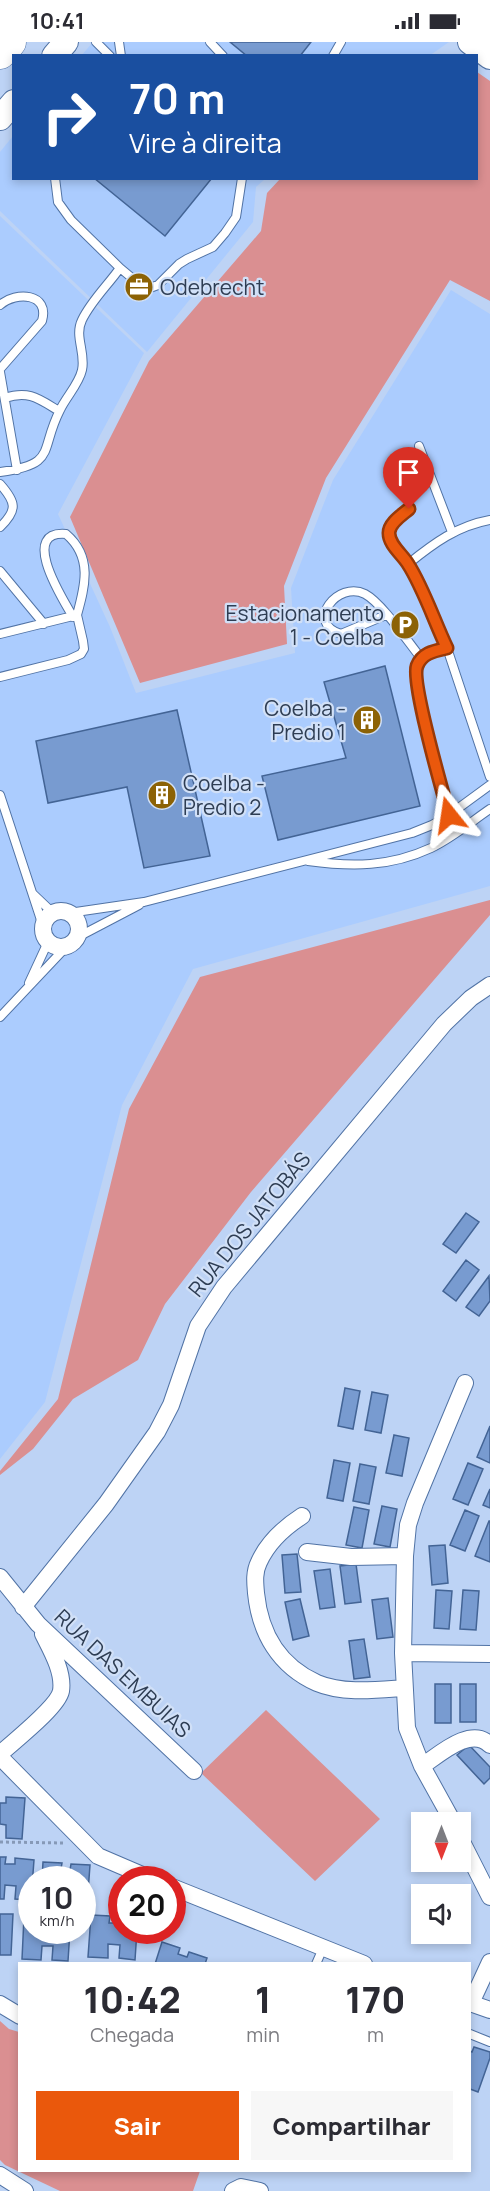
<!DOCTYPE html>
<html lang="pt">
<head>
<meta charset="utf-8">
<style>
  body { margin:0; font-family:Manrope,sans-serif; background:#f7f7f7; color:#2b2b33; height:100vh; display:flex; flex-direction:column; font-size:22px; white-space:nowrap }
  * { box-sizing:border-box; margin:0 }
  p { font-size:20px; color:#7c7c81 }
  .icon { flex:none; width:33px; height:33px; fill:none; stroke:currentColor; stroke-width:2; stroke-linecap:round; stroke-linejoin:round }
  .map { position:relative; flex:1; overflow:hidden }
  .side { position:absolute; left:18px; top:1920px; width:453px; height:210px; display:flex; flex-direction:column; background:#fff; border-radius:0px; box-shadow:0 3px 9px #0003 }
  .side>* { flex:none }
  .top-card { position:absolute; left:12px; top:12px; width:466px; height:126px; border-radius:0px; box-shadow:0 3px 9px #0003; background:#1a4fa0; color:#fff; overflow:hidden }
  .needle { width:39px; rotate:180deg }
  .fabs { position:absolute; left:411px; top:1770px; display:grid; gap:12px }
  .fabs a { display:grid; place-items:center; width:60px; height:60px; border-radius:0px; background:#fff; box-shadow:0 3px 9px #0003; font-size:30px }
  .speed { position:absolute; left:18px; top:1824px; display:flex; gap:12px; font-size:30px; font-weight:700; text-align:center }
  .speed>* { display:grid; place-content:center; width:78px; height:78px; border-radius:50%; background:#fff; box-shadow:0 3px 9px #0003; line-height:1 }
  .speed small { font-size:15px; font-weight:400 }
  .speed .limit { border:9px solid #d22; background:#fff; color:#111 }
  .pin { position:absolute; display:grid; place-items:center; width:51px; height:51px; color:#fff; margin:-62px -26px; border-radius:50% 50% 50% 0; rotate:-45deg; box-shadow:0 0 6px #0007 }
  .pin .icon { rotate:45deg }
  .me { position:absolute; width:66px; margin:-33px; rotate:345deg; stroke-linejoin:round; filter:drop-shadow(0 0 4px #0008) }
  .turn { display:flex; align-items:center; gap:21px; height:126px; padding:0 18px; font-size:27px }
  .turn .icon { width:78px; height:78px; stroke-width:2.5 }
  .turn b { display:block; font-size:42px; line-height:51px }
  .eta { display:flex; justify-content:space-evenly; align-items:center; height:102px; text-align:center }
  .eta b { font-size:36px; font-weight:800; line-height:42px }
  .primary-button { display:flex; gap:12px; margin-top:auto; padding:12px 18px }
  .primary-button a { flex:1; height:69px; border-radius:0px; background:#ea580c; color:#fff; font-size:24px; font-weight:800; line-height:69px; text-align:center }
  .primary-button a+a { background:#f7f7f7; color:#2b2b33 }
  .status { display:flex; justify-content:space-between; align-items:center; height:42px; padding:0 30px; background:#fff; direction:ltr }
  .status svg { height:16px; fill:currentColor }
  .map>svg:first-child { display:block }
</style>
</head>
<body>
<div class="status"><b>10:41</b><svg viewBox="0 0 49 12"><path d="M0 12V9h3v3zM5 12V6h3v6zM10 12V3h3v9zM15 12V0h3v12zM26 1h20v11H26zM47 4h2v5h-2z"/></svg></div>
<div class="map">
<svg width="490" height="2149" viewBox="0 0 490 2149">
  <rect width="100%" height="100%" fill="#bdd3f5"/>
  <path fill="#abccfe" d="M93 0H449L429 14H81Z
    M13 94 14 136 265 137 256 145 253 180 147 310 0 169V110Z
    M0 174 144 311 58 472 110 585 136 651 295 611 291 546 333 438 451 248 490 272V844L193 927 122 1063 45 1360 0 1417Z"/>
  <path fill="#da8f91" d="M477 30 490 39V259L450 238 326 436 284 544 287 602 140 641 70 475 149 319 261 189 267 151 280 137 477 136Z
    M490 858V873L251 1150 165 1262 138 1318 73 1357 33 1407 0 1433V1429L58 1357 129 1067 200 935Z
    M266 1668 380 1777 315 1839 201 1731Z
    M0 1979 9 1987 19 1990 20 2128 200 2129 193 2149H60L5 2123 0 2118Z"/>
  <path fill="#789bd0" stroke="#436495" stroke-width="1.5" d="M230 0H311L300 14H247Z
    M94 136H212L165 194Z
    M385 624 420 764 278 798 262 734 346 716 324 640Z
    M177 668 210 814 144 826 127 745 48 761 36 699Z
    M466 1171 479 1180 456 1211 443 1202Z
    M466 1218 479 1228 456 1259 443 1249Z
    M489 1234 490 1259 479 1274 466 1265Z
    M345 1346 360 1349 353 1387 338 1384Z
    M372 1350 388 1353 381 1391 365 1388Z
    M490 1384V1421L477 1415Z
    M394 1393 409 1396 402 1434 386 1431Z
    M334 1418 350 1421 343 1459 327 1456Z
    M468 1421 483 1427 468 1463 453 1457Z
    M360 1422 376 1425 369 1462 353 1459Z
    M490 1447V1466L483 1463Z
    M382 1464 397 1467 390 1505 374 1502Z
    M354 1465 369 1468 362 1506 346 1503Z
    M465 1468 479 1474 465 1509 450 1503Z
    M489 1479H490V1520L475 1514Z
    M445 1503 448 1541 432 1543 429 1504Z
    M297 1512 301 1550 285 1551 282 1513Z
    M356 1522 361 1560 345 1562 340 1524Z
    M330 1527 335 1565 320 1567 314 1529Z
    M436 1548 452 1549 449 1587 434 1586Z
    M463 1548 479 1549 476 1588 460 1587Z
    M388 1556 393 1595 377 1597 372 1558Z
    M300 1557 309 1594 293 1598 285 1560Z
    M364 1597 370 1635 354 1637 349 1599Z
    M435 1642H451V1681H435Z
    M460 1642H476V1680H460Z
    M469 1703 490 1725V1736L484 1742 457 1713Z
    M6 1755 25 1756 22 1797 6 1796V1783L0 1782V1761H6Z
    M0 1815H6L5 1822H15V1816L34 1818 31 1858 15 1857 16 1844 5 1843 4 1857H0Z
    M43 1820 62 1821 61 1827 70 1828 71 1822 90 1823 87 1864H82V1838H42Z
    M0 1872H13L11 1913H0Z
    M91 1873 110 1874 109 1881H119V1875L122 1876V1888H137L135 1918 119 1916 120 1903 108 1902V1916L88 1915Z
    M24 1875 32 1876V1888H70L68 1919 52 1918 53 1904H42L41 1918 22 1917Z
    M162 1900 180 1906 178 1912 187 1915 189 1910 207 1916 205 1922H155Z
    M474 2005 490 2010V2016L478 2050 470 2047V2009L472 2010Z"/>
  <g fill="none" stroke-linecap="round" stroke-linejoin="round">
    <g stroke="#5173a5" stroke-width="10">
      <path id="lane" d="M96 0 110 14
        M119 0 121 14
        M210 0 223 14
        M333 14 341 0
        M120 226 138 241 150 246 158 243 179 222 187 217 213 205 225 191 236 175 242 136
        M0 263C16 249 50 251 42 279L0 327
        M0 330 17 428
        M5 356C29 348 39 357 59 369
        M419 404 452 490
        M0 430C58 422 39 409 60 368 66 355 79 342 82 328 86 311 74 294 82 278 91 259 108 243 120 226L71 178 58 160 55 136
        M0 442C16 460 18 468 0 485
        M490 478C457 484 434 501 408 522L447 606 490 735
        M408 522 393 502 389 488 398 476 409 467
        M0 529 44 582
        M386 573 341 592C304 581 338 538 365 552 382 561 408 600 421 616
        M73 575C64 559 18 488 66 492 93 515 85 544 77 573
        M0 592 77 573 83 599 84 607 81 612 68 618 0 635
        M447 606C426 610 415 614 416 637 427 686 435 744 456 789
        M0 753 43 884
        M308 819C352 825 390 825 431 806 452 796 471 780 490 767
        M33 852 53 871
        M69 871 144 860 412 791 432 783 449 773 490 743
        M76 896 139 863
        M29 941 48 900
        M0 975 67 904
        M117 1858H122
        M316 1922 323 1906
        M470 1992 490 2000"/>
    </g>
    <g stroke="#5173a5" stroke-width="18">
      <path id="street" d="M43 887a18 18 0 1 1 36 0a18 18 0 1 1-36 0Z
        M302 1474C285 1485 268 1500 259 1520 254 1530 255 1540 256 1551 260 1591 279 1624 317 1641 343 1652 376 1648 404 1646
        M307 1510 351 1515 405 1514
        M0 1535 38 1582 194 1729
        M23 1565 106 1462 157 1390 171 1363 198 1284 224 1245 444 982 471 956 490 943
        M403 1611 490 1612
        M0 1712C14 1699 58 1665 61 1649 64 1630 51 1608 43 1592
        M0 1715 98 1814 154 1838
        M422 1724C439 1713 471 1683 490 1703
        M453 1780 422 1724 407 1686 403 1611 405 1514 408 1483 415 1461 465 1341
        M460 1796 490 1855
        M172 1845 364 1922
        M470 1961 490 1968
        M471 1961 490 1920
        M0 1962 20 1974
        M0 2133 25 2149
        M233 2149 241 2145 260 2149"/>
    </g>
    <g stroke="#5173a5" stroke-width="26">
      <path id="secondary" d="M470 0 490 15
        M54 14 66 0
        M0 76 14 60"/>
    </g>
    <g stroke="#5173a5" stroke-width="33">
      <path id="highway" d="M0 11 10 0"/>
    </g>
    <path stroke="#8699b7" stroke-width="3" stroke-dasharray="3 3" stroke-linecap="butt" d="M0 1800 65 1801"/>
    <use href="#lane" stroke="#fff" stroke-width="8"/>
    <use href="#street" stroke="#fff" stroke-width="16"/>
    <use href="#secondary" stroke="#fff" stroke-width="24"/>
    <use href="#highway" stroke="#fff" stroke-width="32"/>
  </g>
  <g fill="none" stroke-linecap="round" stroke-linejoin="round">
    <g stroke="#983908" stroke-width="15">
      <path id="route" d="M409 467C402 473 389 481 389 491 389 503 402 512 408 522 423 545 435 581 447 606 434 609 422 611 417 624 411 640 443 751 449 773"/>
    </g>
    <use href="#route" stroke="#ea580c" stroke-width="10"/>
  </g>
  <defs>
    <g id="office-disc" transform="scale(1.5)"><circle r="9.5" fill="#8c6205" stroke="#d1e0f7"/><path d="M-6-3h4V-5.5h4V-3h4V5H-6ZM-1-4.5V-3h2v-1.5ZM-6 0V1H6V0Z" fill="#fff"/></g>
    <g id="parking-disc" transform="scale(1.5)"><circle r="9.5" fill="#8c6205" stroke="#d1e0f7"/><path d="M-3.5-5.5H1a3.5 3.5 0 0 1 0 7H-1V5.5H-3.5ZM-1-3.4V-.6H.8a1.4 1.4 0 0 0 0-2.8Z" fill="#fff"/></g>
    <g id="building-disc" transform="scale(1.5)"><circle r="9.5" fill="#8c6205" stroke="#d1e0f7"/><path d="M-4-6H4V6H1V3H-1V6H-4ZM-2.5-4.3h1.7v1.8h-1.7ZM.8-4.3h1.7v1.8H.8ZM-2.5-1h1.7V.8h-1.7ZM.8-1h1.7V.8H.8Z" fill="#fff"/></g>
  </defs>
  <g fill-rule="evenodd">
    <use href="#office-disc" x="139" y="245"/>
    <use href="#parking-disc" x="405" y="583"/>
    <use href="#building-disc" x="367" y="678"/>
    <use href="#building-disc" x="162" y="753"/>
  </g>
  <g text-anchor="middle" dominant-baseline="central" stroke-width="4.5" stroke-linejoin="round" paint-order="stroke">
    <g font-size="21" fill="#2e3d53" stroke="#d1e0f7" text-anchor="start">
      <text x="160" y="245">Odebrecht</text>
      <text x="384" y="571" text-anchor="end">Estacionamento<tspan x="384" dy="24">1 - Coelba</tspan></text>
      <text x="346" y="666" text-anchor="end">Coelba -<tspan x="346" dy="24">Predio 1</tspan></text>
      <text x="183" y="741">Coelba -<tspan x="183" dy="24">Predio 2</tspan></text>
    </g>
    <g font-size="21" fill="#2e3d53" stroke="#d1e0f7">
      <text transform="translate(249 1182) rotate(-51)">RUA DOS JATOBÁS</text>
      <text transform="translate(123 1631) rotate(43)">RUA DAS EMBUIAS</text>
    </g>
  </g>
</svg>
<div class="fabs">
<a><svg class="needle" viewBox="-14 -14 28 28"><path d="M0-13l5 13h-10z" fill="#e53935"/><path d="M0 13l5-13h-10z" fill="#7c7c81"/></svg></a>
<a><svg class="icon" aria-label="sound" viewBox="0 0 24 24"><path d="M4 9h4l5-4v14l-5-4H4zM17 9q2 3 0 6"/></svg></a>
</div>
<div class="speed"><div>10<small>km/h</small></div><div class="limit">20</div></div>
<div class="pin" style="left:409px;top:467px;background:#d93025"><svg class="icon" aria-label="arrive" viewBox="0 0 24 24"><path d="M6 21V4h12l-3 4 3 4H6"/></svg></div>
<svg class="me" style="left:449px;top:773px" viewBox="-20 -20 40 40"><path d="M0-17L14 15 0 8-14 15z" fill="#ea580c" stroke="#fff" stroke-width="4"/></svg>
<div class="top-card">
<div class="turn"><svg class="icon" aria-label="right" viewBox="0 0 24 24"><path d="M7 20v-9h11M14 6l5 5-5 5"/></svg><div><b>70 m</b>Vire à direita</div></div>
</div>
<section class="side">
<div class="eta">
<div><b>10:42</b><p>Chegada</p></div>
<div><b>1</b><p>min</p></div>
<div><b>170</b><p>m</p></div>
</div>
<div class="primary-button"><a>Sair</a><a>Compartilhar</a></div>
</section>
</div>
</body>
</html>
